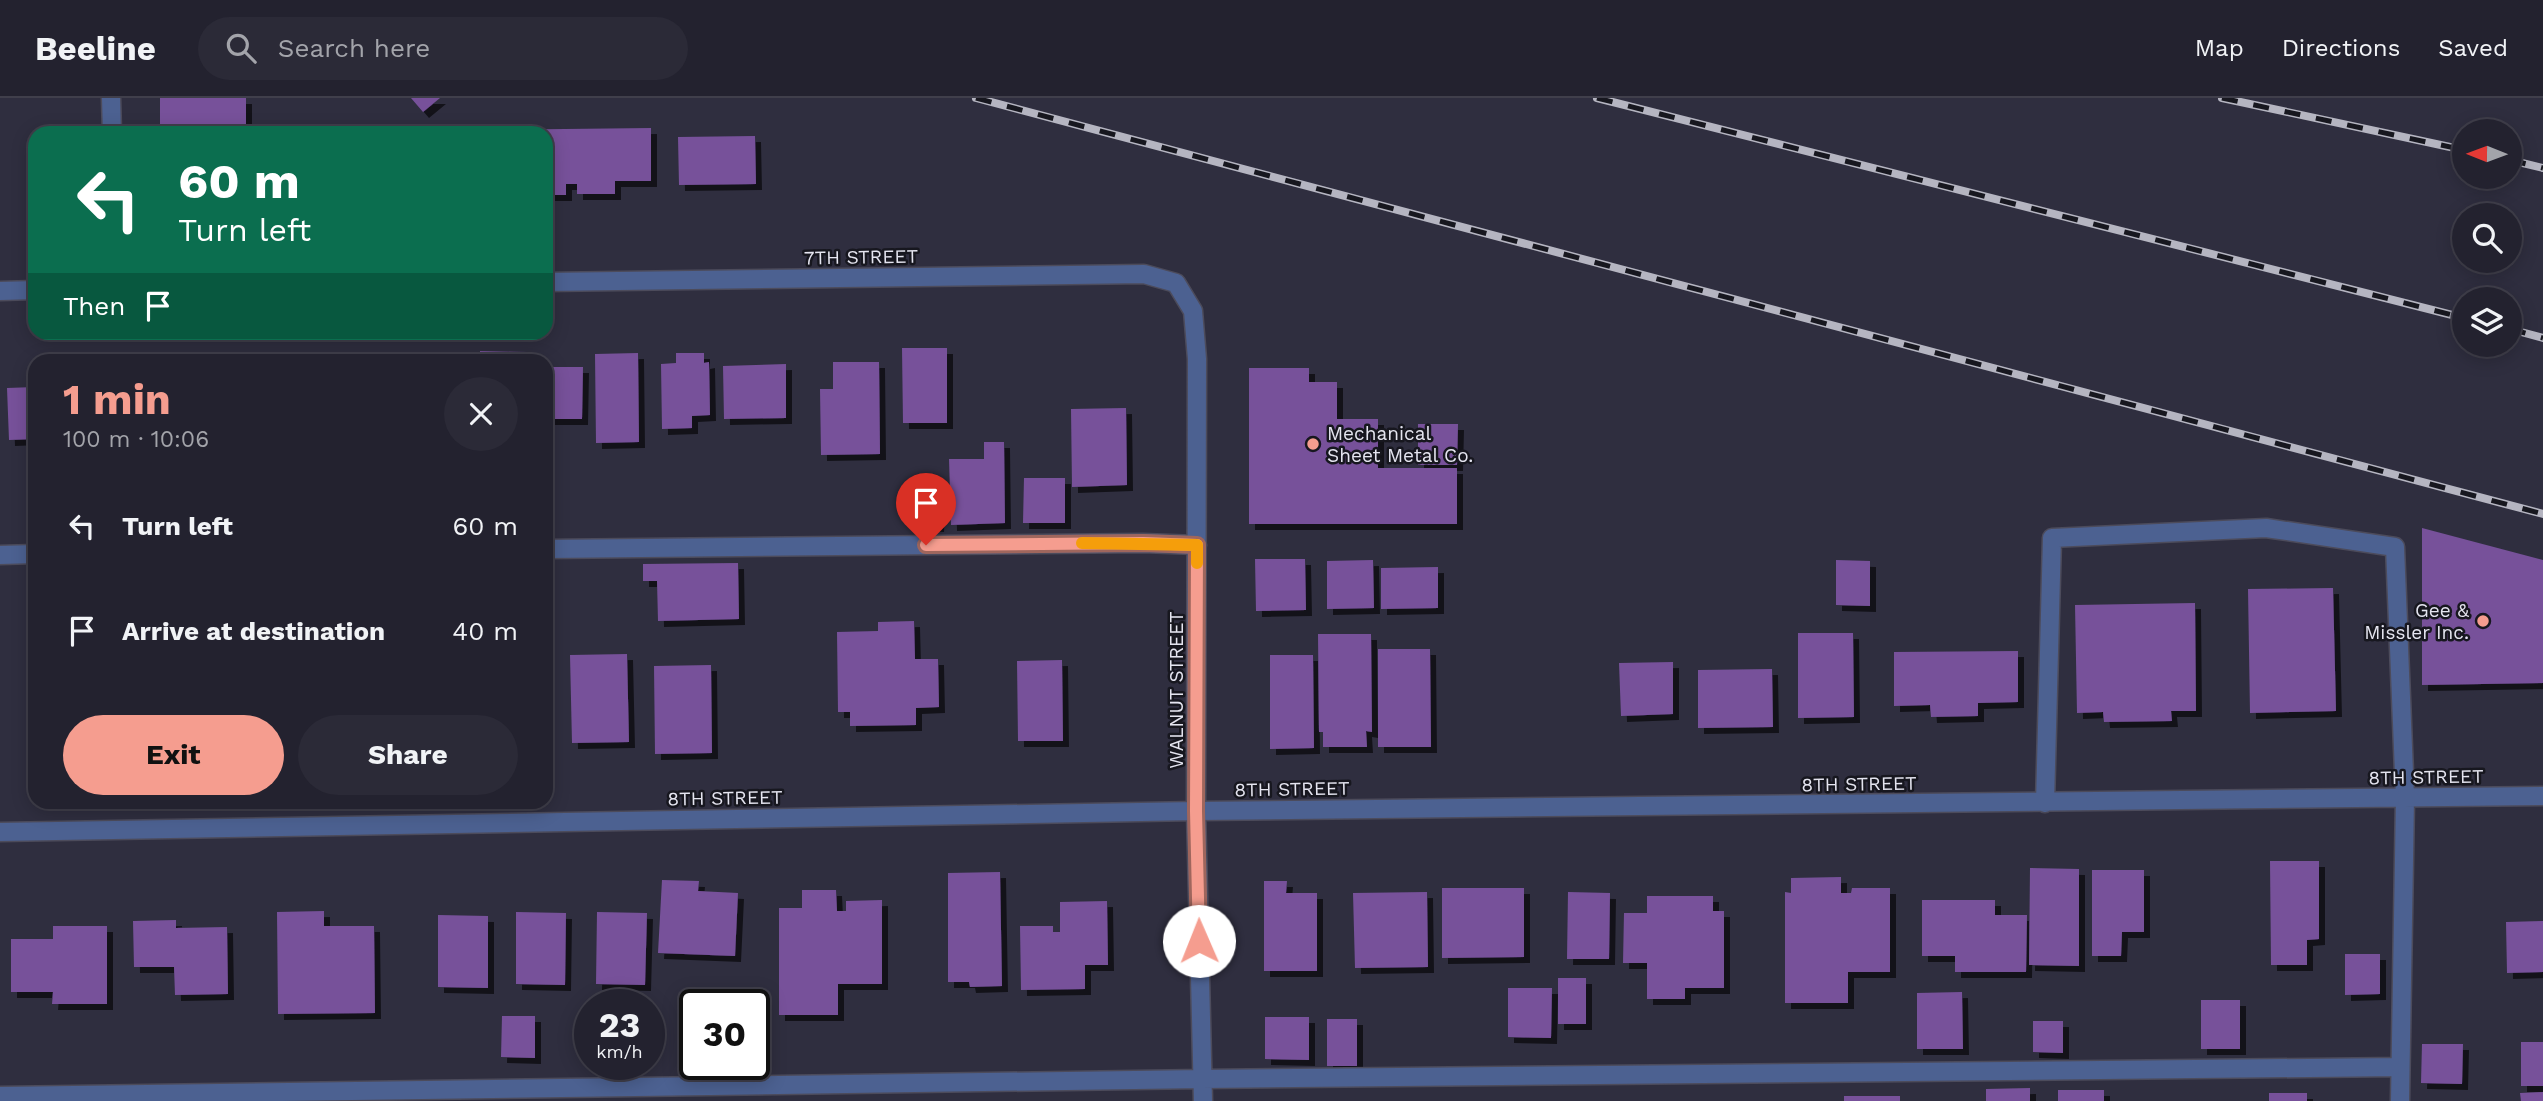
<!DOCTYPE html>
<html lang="en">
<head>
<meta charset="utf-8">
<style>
  body { margin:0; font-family:"Work Sans",sans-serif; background:#2b2a37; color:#f1f3f6; height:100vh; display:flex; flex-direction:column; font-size:26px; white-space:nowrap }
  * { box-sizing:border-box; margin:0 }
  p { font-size:23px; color:#a3a4aa }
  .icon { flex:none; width:38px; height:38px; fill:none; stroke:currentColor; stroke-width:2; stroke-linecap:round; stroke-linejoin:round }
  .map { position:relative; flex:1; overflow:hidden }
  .sheet { position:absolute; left:28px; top:256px; width:525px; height:455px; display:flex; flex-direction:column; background:#23222f; border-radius:21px; box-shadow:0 4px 18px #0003,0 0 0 2px #403f4b }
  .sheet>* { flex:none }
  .top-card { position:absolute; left:28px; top:28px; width:525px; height:214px; border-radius:21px; box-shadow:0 4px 18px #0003,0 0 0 2px #403f4b; background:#0b6e4f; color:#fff; overflow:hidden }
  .needle { width:46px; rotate:271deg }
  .controls { position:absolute; left:2452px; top:21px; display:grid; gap:14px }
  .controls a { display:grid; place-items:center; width:70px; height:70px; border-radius:50%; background:#23222f; box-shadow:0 4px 18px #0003,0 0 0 2px #403f4b; font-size:35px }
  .speed { position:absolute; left:574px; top:891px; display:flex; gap:14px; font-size:35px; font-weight:700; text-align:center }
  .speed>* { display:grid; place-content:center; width:91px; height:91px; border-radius:50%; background:#23222f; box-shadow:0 4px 18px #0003,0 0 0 2px #403f4b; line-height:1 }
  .speed small { font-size:18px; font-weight:400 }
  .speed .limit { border:4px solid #111; border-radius:10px; background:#fff; color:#111 }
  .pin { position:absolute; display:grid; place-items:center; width:60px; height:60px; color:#fff; margin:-72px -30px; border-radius:50% 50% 50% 0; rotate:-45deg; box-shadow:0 0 7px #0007 }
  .pin .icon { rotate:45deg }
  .me { position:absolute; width:77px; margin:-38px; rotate:359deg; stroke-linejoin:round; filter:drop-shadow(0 0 5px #0008) }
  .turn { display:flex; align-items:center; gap:24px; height:147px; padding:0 35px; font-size:32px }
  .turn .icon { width:91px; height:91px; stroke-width:2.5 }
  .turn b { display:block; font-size:49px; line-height:60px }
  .then { display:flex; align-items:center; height:66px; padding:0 35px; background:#0003; gap:14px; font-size:26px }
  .round { display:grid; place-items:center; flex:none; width:74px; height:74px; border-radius:37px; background:#2b2a37 }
  .head { display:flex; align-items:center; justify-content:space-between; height:119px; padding:0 35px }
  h1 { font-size:42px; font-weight:700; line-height:52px; color:#f59d8f }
  .cta { display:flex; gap:14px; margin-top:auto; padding:14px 35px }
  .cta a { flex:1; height:80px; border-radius:42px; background:#f59d8f; color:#111; font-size:28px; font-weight:700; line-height:80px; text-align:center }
  .cta a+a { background:#2b2a37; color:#f1f3f6 }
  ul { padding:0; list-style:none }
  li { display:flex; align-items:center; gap:21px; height:105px; padding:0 35px }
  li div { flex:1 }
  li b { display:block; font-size:26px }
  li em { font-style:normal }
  header { display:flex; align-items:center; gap:42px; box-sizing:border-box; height:98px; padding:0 35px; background:#23222f; border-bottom:2px solid #403f4b }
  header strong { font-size:33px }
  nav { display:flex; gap:38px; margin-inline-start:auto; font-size:24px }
  .search { width:490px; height:63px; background:#2b2a37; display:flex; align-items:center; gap:18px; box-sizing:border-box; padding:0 24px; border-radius:38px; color:#a3a4aa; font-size:26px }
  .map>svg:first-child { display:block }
</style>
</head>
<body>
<header>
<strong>Beeline</strong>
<div class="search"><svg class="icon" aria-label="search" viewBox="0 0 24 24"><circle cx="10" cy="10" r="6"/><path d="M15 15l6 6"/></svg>Search here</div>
<nav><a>Map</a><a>Directions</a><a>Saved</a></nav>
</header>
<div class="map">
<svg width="2543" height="1003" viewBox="0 0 2543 1003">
  <defs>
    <filter id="shadow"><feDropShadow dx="6" dy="6" stdDeviation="0" flood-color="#0009"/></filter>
  </defs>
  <rect width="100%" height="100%" fill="#2f2e3f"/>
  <path fill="#77519a" filter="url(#shadow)" d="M160 0H246V35H160Z
    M411 0H440L423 14Z
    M651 30V83H615V96H577V86H566V97H546V35H490V32Z
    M336 32V35H273V33Z
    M755 38 756 86 679 87 678 39Z
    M902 250H947V325H903Z
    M480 253 527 254V262H480Z
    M638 255 639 344 596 345 595 256Z
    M676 255H704V265L709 264 710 317 692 318V330L662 331 661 266 676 265Z
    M119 256H167V262H119Z
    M833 264H879L880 356 821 357 820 291H833Z
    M786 266V320L724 321 723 268Z
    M546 269H583L582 321H546Z
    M1249 270H1309V284H1337V321H1378V370H1457V426H1249Z
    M35 289V341L9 342 7 290Z
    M1126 310 1127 387 1072 389 1071 311Z
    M1418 326H1458L1457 367H1418Z
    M984 344H1004L1005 425 951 427 949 361H984Z
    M1024 380H1065V425H1023Z
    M913 385 940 386 938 428 912 427Z
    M2422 430 2543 462V585L2422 587Z
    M1255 461H1305L1306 512 1256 513Z
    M1373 462 1374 510 1327 511V463Z
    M1836 462 1870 463V508L1836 507Z
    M738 465 739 521 658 523 657 483H643V466Z
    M1438 469V510L1381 511V470Z
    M2333 490 2336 613 2250 615 2248 491Z
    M2195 505 2196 613H2171L2172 623 2104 624 2103 614 2077 615 2075 507Z
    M914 523 915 561H938L939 609 916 610V627L850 628V614H838L837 534 878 533V524Z
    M1798 535H1853L1854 619 1798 620Z
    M1318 536H1371L1372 634 1366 633 1367 649H1323V634H1319Z
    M1378 551H1430L1431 649H1378Z
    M2018 553V604L1978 605V618L1931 619 1930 607 1894 608V554Z
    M627 556 629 644 572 645 570 557Z
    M1270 557H1313L1314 650 1270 651Z
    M1062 562 1063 643H1018L1017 563Z
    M1673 564V616L1621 618 1619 565Z
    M711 567 712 655 655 656 654 568Z
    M1772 571 1773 629 1698 630V572Z
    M2270 763H2319V841L2307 842V867H2271Z
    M2030 770 2079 771V868L2029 867Z
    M2092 772H2144V834H2122L2121 858H2092Z
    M1000 774 1002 888 970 889 969 884H948V775Z
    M1841 779V795H1851L1852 790H1890V874H1848V905H1785V794L1791 795V780Z
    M662 782 699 783 698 793 738 795 735 858 658 855Z
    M1264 783H1287L1286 795H1317V873H1264Z
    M1442 790H1524V859L1442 860Z
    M802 792H836L837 813H846V803L882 802V886H838V917H779V810H802Z
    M1427 794 1428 869 1355 870 1353 795Z
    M1568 794 1610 795 1609 861H1567Z
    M1647 798H1713V813H1724V890H1685V901H1647V865H1623L1624 815H1647Z
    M1922 802H1995V817H2027L2026 874H1955V858H1922Z
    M1107 803 1108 867H1085V891L1021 892 1020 828H1053V834H1060V804Z
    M324 813V828H374L375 915 278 916 277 814Z
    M516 814 566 815 565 887 516 886Z
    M597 814 647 815 645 887 596 886Z
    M438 817 488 818V890L438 889Z
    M176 822V830L227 829 228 896 175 897 174 869H134L133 823Z
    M2543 823V874L2507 875 2506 824Z
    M53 828H107V906H52L53 894H11V841H53Z
    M2345 856H2380V896L2345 897Z
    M1558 880H1586V926H1558Z
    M1508 890H1552L1551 940 1508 939Z
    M1962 894 1963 951H1917V895Z
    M2201 902H2240V951H2201Z
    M579 916H590V957H579Z
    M502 918H535V960L501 959Z
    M1265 919H1309V962L1265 961Z
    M1327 921H1357V968H1327Z
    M2033 923H2063V955L2033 954Z
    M2521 944H2543V988H2521Z
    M2422 946H2463L2462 986 2421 985Z
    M2030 990V1003H1986V991Z
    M2058 992H2104V1003H2058Z
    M2543 994V1003H2521L2520 995Z
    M2269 995H2307V1003H2269Z
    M1844 998H1900V1003H1844Z"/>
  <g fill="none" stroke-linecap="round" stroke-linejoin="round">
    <g stroke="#4c4b5b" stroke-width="21">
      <path id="minor" d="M111 0 112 35
        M546 184 1144 176 1176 185 1193 213 1197 261 1196 713 1203 1003
        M0 193 35 192
        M546 451 1143 445 1197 447
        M0 457 35 456
        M2045 705 2052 440 2266 430 2395 449 2405 700 2400 1003
        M0 734 1196 713 2543 698
        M0 998 1202 981 2400 969"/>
    </g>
    <use href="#minor" stroke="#4c6191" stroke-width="18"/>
    <g stroke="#b5b5c1" stroke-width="8">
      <path id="rail" d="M976 0 2543 416
        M1597 0 2464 220
        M2222 0 2464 52
        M2510 62 2543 70
        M2510 231 2543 240"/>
    </g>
    <use href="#rail" stroke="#17171f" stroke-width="5" stroke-dasharray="16" stroke-linecap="butt"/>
  </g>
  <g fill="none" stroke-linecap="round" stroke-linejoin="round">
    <g stroke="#9f665d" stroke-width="18">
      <path id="route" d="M926 447 1143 445 1197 447 1196 713 1199 843"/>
    </g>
    <use href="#route" stroke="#f59d8f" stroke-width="12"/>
    <path stroke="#f59e0b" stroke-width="12" d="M1082 445 1197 447V465"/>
  </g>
  <g fill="#f59d8f" stroke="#17171f" stroke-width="2.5">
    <circle cx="1313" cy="346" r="7"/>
    <circle cx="2483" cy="523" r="7"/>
  </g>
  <g text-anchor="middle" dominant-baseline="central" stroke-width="5" stroke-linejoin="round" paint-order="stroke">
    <g font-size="19" fill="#e5e5f0" stroke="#17171f">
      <text transform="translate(861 159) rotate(-1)">7TH STREET</text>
      <text transform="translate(1176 592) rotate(-90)">WALNUT STREET</text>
      <text transform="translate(2426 679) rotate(-1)">8TH STREET</text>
      <text transform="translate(1859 686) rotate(-1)">8TH STREET</text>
      <text transform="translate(1292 691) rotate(-1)">8TH STREET</text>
      <text transform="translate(725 700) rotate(-1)">8TH STREET</text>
    </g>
    <g font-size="19" fill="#e5e5f0" stroke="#17171f" text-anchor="start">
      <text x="1327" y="335">Mechanical<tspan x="1327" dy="22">Sheet Metal Co.</tspan></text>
      <text x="2469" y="512" text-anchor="end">Gee &amp;<tspan x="2469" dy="22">Missler Inc.</tspan></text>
    </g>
  </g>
</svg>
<div class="controls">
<a><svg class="needle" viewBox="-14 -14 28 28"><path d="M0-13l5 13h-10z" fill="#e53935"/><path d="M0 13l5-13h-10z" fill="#a3a4aa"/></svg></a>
<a><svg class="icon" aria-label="search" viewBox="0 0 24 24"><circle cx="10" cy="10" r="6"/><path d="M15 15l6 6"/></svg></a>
<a><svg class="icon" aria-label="layers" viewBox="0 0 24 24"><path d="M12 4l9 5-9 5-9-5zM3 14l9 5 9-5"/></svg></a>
</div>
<div class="speed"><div>23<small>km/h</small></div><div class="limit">30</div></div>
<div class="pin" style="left:926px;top:447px;background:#d93025"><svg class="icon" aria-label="arrive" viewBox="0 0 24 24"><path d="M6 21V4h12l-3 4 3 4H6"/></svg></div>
<svg class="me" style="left:1199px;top:843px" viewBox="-20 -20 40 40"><circle r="19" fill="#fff"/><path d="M0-13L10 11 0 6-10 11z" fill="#f59d8f"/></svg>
<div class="top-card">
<div class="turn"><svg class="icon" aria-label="left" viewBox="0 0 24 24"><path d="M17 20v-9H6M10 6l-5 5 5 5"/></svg><div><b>60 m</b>Turn left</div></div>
<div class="then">Then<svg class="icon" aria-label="arrive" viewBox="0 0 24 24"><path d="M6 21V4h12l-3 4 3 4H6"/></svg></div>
</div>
<section class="sheet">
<div class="head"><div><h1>1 min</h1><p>100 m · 10:06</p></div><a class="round"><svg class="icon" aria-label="close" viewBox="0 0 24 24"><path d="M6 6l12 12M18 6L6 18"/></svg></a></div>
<ul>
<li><svg class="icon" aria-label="left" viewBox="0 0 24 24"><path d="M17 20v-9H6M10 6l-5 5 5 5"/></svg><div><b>Turn left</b></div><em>60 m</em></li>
<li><svg class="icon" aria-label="arrive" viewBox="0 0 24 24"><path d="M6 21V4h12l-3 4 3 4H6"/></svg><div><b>Arrive at destination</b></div><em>40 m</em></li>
</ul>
<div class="cta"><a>Exit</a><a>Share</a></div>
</section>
</div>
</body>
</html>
